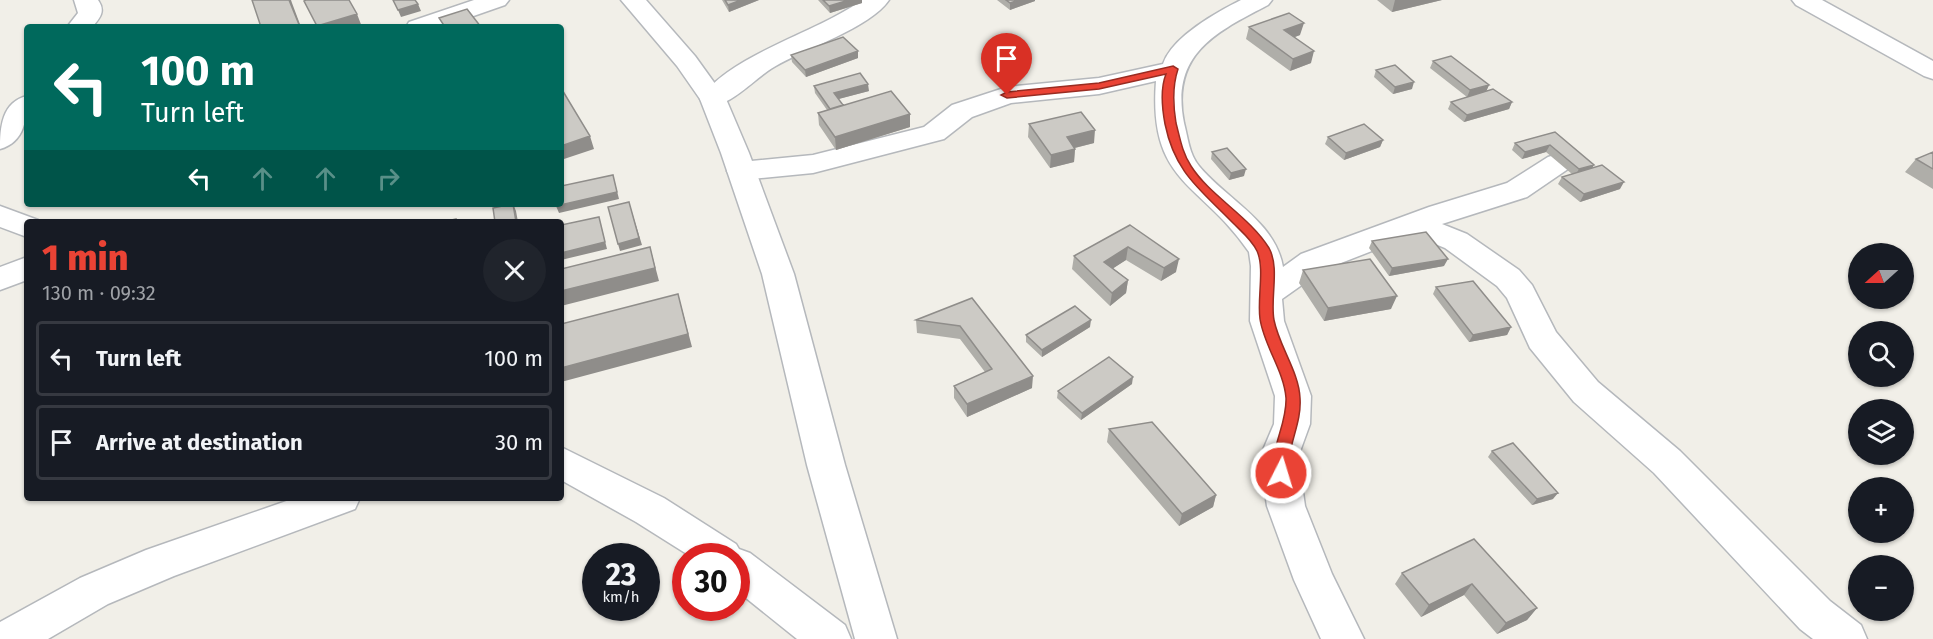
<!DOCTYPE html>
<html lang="en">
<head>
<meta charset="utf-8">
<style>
  body { margin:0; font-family:"Fira Sans",sans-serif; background:#20242c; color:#f1f3f6; height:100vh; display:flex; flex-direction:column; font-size:22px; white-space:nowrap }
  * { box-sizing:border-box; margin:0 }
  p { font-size:20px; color:#9ea1a6 }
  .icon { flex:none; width:33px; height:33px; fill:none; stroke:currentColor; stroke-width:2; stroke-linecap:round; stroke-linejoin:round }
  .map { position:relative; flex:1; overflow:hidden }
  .drawer { position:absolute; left:24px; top:219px; width:540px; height:282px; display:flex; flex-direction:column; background:#171b24; border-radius:6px; box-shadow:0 2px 4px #0004 }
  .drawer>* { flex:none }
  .banner { position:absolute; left:24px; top:24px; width:540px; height:183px; border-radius:6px; box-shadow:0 2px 4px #0004; background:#00695c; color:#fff; overflow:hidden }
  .needle { width:39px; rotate:249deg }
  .fabs { position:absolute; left:1848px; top:243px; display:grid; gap:12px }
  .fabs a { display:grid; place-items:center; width:66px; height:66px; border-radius:50%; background:#171b24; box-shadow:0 2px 4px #0004; font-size:30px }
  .speed { position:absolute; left:582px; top:543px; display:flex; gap:12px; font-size:30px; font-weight:700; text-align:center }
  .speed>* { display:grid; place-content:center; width:78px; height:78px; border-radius:50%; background:#171b24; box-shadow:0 2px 4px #0004; line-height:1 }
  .speed small { font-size:15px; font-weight:400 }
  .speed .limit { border:9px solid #d22; background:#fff; color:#111 }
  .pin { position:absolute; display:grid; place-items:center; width:51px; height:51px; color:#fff; margin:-62px -26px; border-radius:50% 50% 50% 0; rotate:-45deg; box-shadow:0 0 6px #0007 }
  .pin .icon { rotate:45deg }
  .me { position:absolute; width:66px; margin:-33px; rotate:5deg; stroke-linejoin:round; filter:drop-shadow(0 0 4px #0008) }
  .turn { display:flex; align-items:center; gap:21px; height:126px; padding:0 18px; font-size:27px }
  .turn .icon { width:78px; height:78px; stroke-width:2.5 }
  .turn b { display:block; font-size:42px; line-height:51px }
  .lanes { display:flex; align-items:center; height:57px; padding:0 18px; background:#0003; justify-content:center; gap:30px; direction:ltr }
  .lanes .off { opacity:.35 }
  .round { display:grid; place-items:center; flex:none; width:63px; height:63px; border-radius:32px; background:#20242c }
  .head { display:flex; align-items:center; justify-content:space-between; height:102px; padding:0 18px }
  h1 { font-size:36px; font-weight:800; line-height:45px; color:#ea4335 }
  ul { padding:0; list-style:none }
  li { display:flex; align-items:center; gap:18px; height:75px; margin:0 12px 9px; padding:0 6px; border:3px solid #363941; border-radius:6px }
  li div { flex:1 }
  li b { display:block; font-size:22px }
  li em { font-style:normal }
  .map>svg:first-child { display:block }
</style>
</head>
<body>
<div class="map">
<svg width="1933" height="639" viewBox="0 0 1933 639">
  <rect width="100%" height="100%" fill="#f1efe8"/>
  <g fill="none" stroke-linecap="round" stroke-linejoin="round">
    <g stroke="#b5b8bc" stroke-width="3">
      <path id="minor" d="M74 0H98C106 11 100 18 92 27H67L78 13Z
        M474 0H509L505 5 442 27H406L409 22Z
        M862 0H889C870 28 804 49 774 67 753 79 728 111 704 105L700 99C731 54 817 33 862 0Z
        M1241 0H1272L1268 5C1216 32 1170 54 1184 123 1188 138 1189 154 1199 166 1226 199 1275 221 1283 267L1301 254 1429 207 1507 183 1548 157 1558 154 1568 157 1572 163 1568 169 1527 197 1442 224 1467 234 1519 270 1532 285 1556 332 1598 382 1680 451 1830 601 1861 625 1867 639H1813L1800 629 1654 473 1574 402 1530 348 1507 298 1497 286 1445 248 1413 235 1323 270 1282 299 1284 321 1311 396 1310 424 1298 457 1305 506 1332 574 1364 639H1321L1294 580 1267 506 1260 457 1274 424 1275 396 1250 321 1251 266 1249 252C1202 182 1148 185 1156 81L1099 94 1011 103 972 117 944 139 813 173 741 180 731 177 727 171 731 165 741 162 813 155 924 127 952 105 1007 87 1099 78 1163 64C1172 37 1217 12 1241 0Z
        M1792 0H1822L1933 61V79L1924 76 1796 5Z
        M27 96C27 118 25 142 0 149 0 127 2 102 27 96Z
        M0 206 38 220 39 222H27V237L0 227Z
        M27 257V280L0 290V267Z
        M561 447 664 498 736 544 739 549 750 553 845 625 851 639H797L736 590V556H690L636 522 561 480Z
        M295 498H360L355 509 174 576 108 604 48 639H0V622L80 578 146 550Z"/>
    </g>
    <g stroke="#b5b8bc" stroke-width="3">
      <path id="tertiary" d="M621 0H646L695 56 726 99 749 153 794 274 845 465 897 639H855L807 465 762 274 721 153 700 99 677 66Z"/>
    </g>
    <use href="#minor" fill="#fff" fill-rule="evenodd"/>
    <use href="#tertiary" fill="#fff" fill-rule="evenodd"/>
  </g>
  <path fill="#afaea9" d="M722 0H759L729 12Z
    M818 0H862V3L830 13Z
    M997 0H1035V1L1010 10Z
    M1377 0H1442L1392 12Z
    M1249 27 1300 35 1295 37 1311 63 1290 71 1246 39Z
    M791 55 858 58 806 77 792 62Z
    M1433 61 1489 85 1486 91 1512 102 1509 109 1464 122 1448 109 1451 102 1467 97 1430 68Z
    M1376 70 1412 89 1393 94 1374 77Z
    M814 86 869 91 838 99 843 105 910 127 836 150 819 125 818 113 827 110 815 93Z
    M1029 124 1094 143 1075 148 1074 162 1050 168 1028 137Z
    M1555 132 1593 168 1620 189 1580 202 1558 184 1562 177 1572 174 1546 152 1522 159 1512 150 1515 143Z
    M1328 137 1383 140 1380 147 1344 160 1325 144Z
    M1212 152 1244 176 1229 180 1211 159Z
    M1933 152V189L1905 172 1916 159Z
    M1130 225 1176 272 1161 281 1126 260 1113 268 1128 280 1126 293 1110 306 1072 269 1074 256Z
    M1372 241 1444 266 1389 276 1369 248Z
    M1303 270 1391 309 1324 321 1299 283Z
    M1436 287 1511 327 1507 335 1469 342 1433 294Z
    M972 298 1032 388 967 417 954 398V386L985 372 960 339 917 333 916 320Z
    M1090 327 1042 357 1026 342V335Z
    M1132 384 1081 420 1057 398 1058 391Z
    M1109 429 1216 495 1213 507 1179 526 1107 442Z
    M1492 451 1553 499 1532 505 1488 457Z
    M1474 539 1537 608 1527 620 1497 634 1464 595 1421 617 1395 584 1402 573Z"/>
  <path fill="#8f8d8a" d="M289 0H291L292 3 301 27H300Z
    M741 0H759L729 12 728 5Z
    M849 0H862V3L830 13 829 6Z
    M1019 0H1035V1L1010 10V3Z
    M1395 0H1442L1392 12Z
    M418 4 421 11 401 17 398 10Z
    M357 14 362 27H317V26Z
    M1304 23 1300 35 1281 42 1284 30Z
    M858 51V58L806 77 805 70Z
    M1314 51 1311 63 1290 71 1293 59Z
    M1414 82 1412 89 1393 94 1395 87Z
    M868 84 869 91 835 100 834 93Z
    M1489 85 1486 92 1467 97 1470 90Z
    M1512 102 1509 109 1464 122 1467 115Z
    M910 114V127L836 150 835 137Z
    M1095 130 1094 143 1066 150 1067 137Z
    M590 136 594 149 561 160V146Z
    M1383 140 1380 147 1344 160 1346 153Z
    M1550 145 1546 152 1522 159 1525 152Z
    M1075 149 1074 162 1050 168 1051 155Z
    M1594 165 1590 172 1575 176 1579 169Z
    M1246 169 1244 176 1229 180 1231 173Z
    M613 175 619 199 559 213 556 206Z
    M1624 182 1620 189 1580 202 1584 194Z
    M513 204 516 211 518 222H516Z
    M631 209 642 245 620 251 618 244Z
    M599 217 607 249 561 260V253Z
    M650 247 659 281 561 306V291Z
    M1128 247 1126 260 1103 275 1104 262Z
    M1179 259 1176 272 1161 281 1164 268Z
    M1448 259 1444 266 1389 276 1392 268Z
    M1128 280 1126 293 1110 306 1112 293Z
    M678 294 692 347 561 382V368Z
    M1397 296 1391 309 1324 321 1328 308Z
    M1091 320 1090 327 1042 357V350Z
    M1511 327 1507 335 1469 342 1473 335Z
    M1033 376 1032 388 967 417V404Z
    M1133 377 1132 384 1081 420 1082 413Z
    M1558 493 1553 499 1532 505 1537 499Z
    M1216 495 1213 507 1179 526 1182 514Z
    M1472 584 1464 595 1421 617 1429 605Z
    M1537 608 1527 620 1497 634 1506 623Z"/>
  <path fill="#cccac5" stroke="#8f8d8a" stroke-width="1.5" d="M252 0H289L300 27H261Z
    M306 0H349L357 14 317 26 304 1Z
    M393 0H415L418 4 398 10Z
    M725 0H741L728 5Z
    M823 0H849L829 6Z
    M1006 0H1019L1010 3Z
    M467 9 481 27H445L439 18Z
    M1289 13 1304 23 1284 30 1314 51 1293 59 1249 27Z
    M843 37 858 51 805 70 791 55Z
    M1451 56 1489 85 1470 90 1433 61Z
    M1395 65 1414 82 1395 87 1376 70Z
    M860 73 868 84 834 93 843 105 830 109 814 86Z
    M561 88 590 136 561 146Z
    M1493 89 1512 102 1467 115 1451 102Z
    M891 91 910 114 835 137 818 113Z
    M1081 112 1095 130 1067 137 1075 149 1051 155 1029 124Z
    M1364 124 1383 140 1346 153 1328 137Z
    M1555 132 1594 165 1579 169 1550 145 1525 152 1515 143Z
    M1227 148 1246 169 1231 173 1212 152Z
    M1933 152V169L1916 159Z
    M1602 165 1624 182 1584 194 1562 177Z
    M613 175 617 192 556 206V204H561V186Z
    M629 202 639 238 618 244 608 207Z
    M513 204 516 222H495L493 208Z
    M599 217 605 242 561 253V225Z
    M456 219V222H443Z
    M1130 225 1179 259 1164 268 1128 247 1104 262 1128 280 1112 293 1074 256Z
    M1426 232 1448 259 1392 268 1372 241Z
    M650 247 655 268 561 291V269Z
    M1370 259 1397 296 1328 308 1303 270Z
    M1473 281 1511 327 1473 335 1436 287Z
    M678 294 688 334 561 368V324Z
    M972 298 1033 376 967 404 954 386 992 369 960 326 916 320Z
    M1075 306 1091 320 1042 350 1026 335Z
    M1109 357 1133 377 1082 413 1058 391Z
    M1152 422 1216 495 1182 514 1109 429Z
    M1513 443 1558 493 1537 499 1492 451Z
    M1474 539 1537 608 1506 623 1472 584 1429 605 1402 573Z"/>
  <path fill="#ea4335" stroke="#982c22" stroke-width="1.5" d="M1173 66 1178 69C1172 87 1173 105 1176 123 1180 138 1182 152 1191 166 1210 196 1249 216 1269 248 1280 268 1270 298 1274 320 1279 346 1299 372 1300 398 1302 425 1286 447 1289 473L1281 480 1274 473C1270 447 1287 425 1286 398 1284 371 1264 346 1260 319 1257 299 1265 268 1257 251 1252 240 1242 232 1233 223 1200 189 1175 173 1165 124 1162 108 1160 89 1166 74L1099 89 1007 98 1001 95 1007 92 1099 83Z"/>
</svg>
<div class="fabs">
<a><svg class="needle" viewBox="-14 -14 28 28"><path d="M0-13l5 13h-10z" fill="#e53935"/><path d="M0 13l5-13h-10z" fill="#9ea1a6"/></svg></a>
<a><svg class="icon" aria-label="search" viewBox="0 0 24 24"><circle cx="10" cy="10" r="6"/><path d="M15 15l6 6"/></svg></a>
<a><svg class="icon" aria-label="layers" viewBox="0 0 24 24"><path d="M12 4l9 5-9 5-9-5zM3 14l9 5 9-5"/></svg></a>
<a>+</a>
<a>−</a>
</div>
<div class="speed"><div>23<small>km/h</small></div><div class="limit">30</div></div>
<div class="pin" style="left:1007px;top:95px;background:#d93025"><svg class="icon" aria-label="arrive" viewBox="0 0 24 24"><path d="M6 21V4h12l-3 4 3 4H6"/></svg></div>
<svg class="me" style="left:1281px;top:473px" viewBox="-20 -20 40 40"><circle r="17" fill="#ea4335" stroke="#fff" stroke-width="3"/><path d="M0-11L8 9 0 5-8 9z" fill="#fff"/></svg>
<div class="banner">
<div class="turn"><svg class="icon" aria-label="left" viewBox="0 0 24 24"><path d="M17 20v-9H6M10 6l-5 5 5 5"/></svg><div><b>100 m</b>Turn left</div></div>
<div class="lanes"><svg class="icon" aria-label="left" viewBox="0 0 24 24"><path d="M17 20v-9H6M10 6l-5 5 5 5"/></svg><svg class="icon off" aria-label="ahead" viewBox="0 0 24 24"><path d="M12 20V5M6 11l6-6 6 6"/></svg><svg class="icon off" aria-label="ahead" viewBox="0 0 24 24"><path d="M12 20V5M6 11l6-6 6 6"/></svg><svg class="icon off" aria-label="right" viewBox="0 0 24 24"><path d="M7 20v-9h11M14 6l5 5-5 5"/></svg></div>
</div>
<section class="drawer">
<div class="head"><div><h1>1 min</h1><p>130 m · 09:32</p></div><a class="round"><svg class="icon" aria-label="close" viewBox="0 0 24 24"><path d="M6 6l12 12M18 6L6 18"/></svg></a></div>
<ul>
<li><svg class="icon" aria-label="left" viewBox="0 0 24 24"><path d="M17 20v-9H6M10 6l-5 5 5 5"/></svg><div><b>Turn left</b></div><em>100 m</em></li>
<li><svg class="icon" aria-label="arrive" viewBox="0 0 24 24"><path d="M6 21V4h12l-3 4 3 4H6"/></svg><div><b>Arrive at destination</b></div><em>30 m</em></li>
</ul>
</section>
</div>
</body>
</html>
